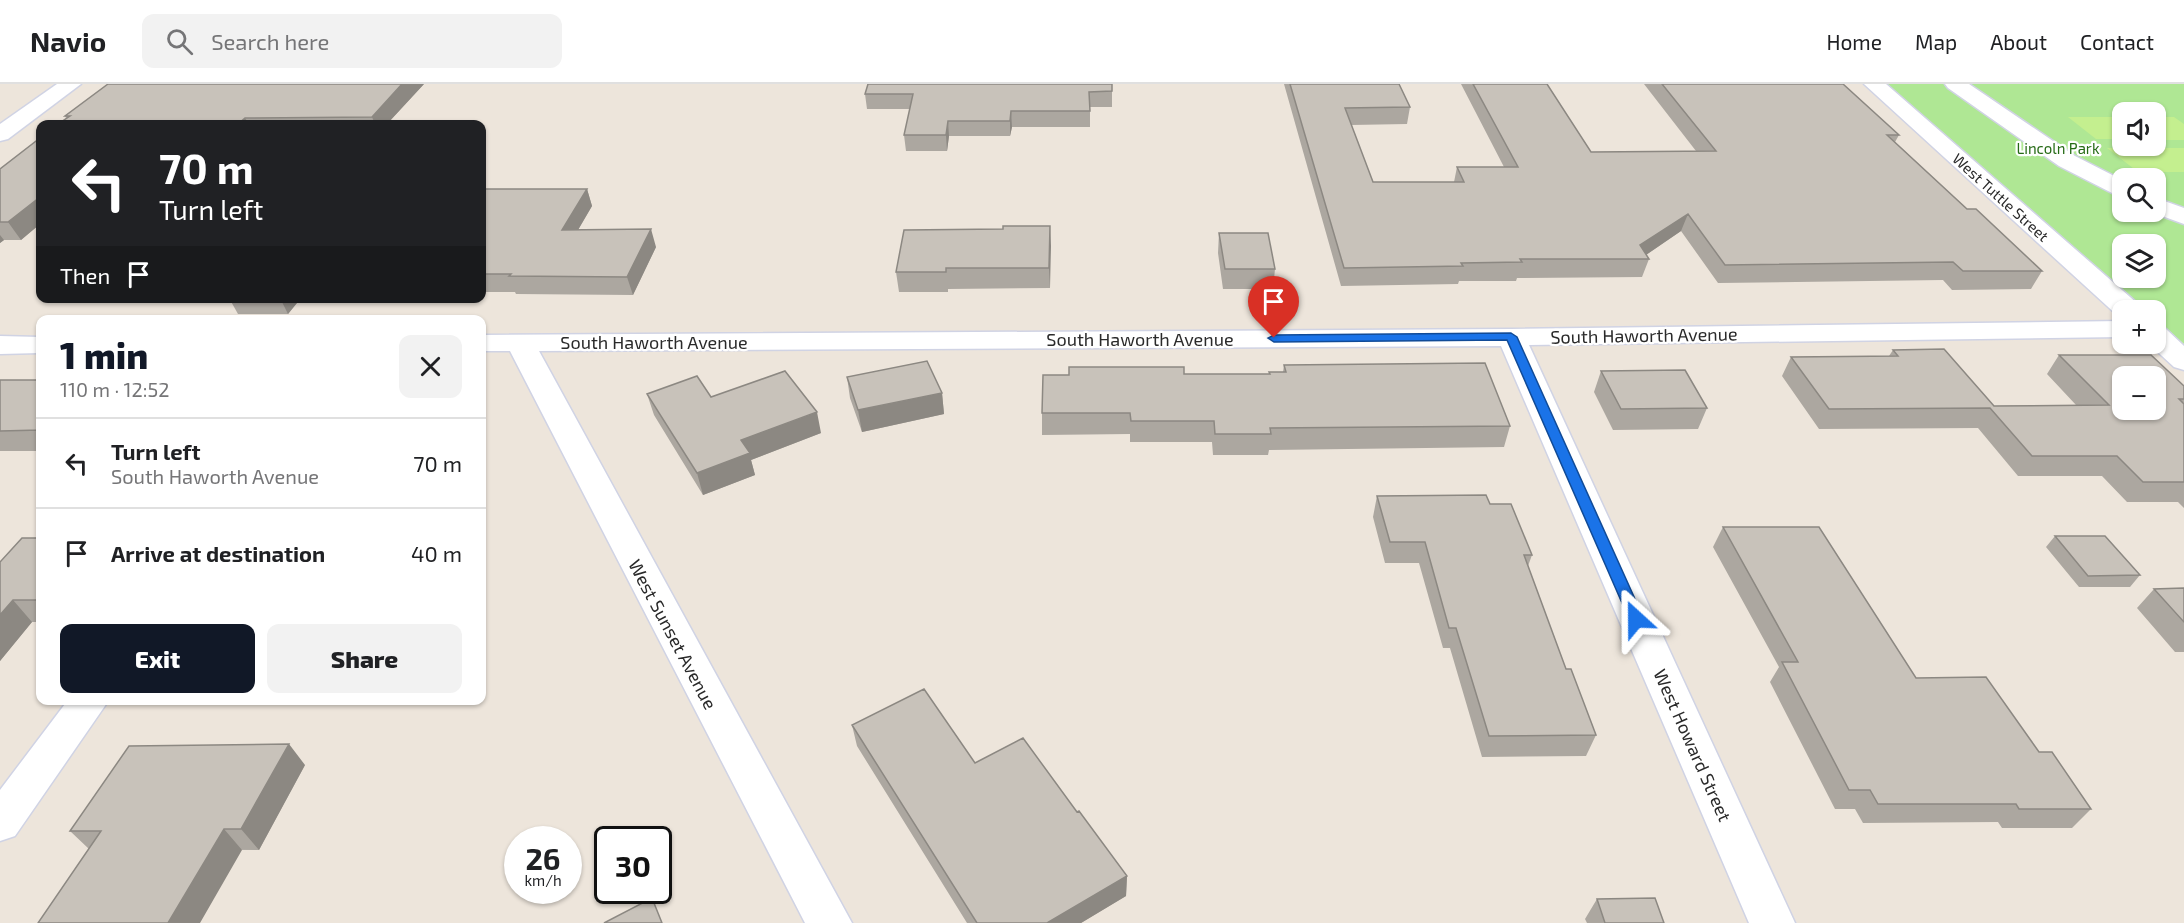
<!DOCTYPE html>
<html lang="en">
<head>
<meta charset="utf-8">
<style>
  body { margin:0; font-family:"Exo 2",sans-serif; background:#f2f2f2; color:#202124; height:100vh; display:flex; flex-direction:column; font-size:22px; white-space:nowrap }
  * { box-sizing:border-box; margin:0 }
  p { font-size:20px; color:#757577 }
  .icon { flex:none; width:33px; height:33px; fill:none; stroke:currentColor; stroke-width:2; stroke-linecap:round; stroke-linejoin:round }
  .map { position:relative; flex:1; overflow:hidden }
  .sheet { position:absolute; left:36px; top:231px; width:450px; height:390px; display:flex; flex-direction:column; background:#fff; border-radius:12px; box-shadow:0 2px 4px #0004 }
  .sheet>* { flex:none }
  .hud { position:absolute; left:36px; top:36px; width:450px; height:183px; border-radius:12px; box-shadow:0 2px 4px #0004; background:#202124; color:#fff; overflow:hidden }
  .buttons { position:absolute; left:2112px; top:18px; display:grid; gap:12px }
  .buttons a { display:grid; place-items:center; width:54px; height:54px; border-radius:12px; background:#fff; box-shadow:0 2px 4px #0004; font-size:30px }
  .speed { position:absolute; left:504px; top:742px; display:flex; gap:12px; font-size:30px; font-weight:700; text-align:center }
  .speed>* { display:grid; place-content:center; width:78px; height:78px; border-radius:50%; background:#fff; box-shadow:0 2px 4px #0004; line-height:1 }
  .speed small { font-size:15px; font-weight:400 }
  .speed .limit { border:3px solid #111; border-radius:9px; background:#fff; color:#111 }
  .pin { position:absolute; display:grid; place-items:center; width:51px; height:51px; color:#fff; margin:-62px -26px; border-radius:50% 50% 50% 0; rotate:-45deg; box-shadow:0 0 6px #0007 }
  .pin .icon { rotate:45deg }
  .me { position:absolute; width:66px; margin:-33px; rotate:336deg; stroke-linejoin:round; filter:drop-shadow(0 0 4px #0008) }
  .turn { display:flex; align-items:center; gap:21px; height:126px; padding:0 24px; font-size:27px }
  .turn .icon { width:78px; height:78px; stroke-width:2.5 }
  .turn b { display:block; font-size:42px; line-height:51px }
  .then { display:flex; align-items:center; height:57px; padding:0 24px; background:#0003; gap:12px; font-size:22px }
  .round { display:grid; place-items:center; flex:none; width:63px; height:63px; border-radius:12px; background:#f2f2f2 }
  .overview { display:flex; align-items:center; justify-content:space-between; height:102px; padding:0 24px }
  h1 { font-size:36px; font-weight:800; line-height:45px; color:#111827 }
  .cta { display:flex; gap:12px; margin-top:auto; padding:12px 24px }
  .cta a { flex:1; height:69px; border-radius:12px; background:#111827; color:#fff; font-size:24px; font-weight:800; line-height:69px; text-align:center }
  .cta a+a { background:#f2f2f2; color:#202124 }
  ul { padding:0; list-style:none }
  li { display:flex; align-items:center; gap:18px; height:90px; padding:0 24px; border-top:2px solid #e0e0e0 }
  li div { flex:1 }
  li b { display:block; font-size:22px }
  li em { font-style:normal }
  header { display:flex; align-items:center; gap:36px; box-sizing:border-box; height:84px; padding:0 30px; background:#fff; border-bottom:2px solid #e0e0e0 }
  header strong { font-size:28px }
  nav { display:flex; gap:33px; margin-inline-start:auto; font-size:21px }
  .search { width:420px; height:54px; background:#f2f2f2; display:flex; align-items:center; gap:15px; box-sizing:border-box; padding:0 21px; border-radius:12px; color:#757577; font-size:22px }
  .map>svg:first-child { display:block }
</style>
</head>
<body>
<header>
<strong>Navio</strong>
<div class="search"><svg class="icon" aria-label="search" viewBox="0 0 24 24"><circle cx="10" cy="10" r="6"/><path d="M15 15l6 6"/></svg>Search here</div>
<nav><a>Home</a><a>Map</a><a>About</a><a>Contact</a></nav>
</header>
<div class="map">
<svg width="2184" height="839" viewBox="0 0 2184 839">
  <rect width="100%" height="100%" fill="#ede5db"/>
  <path fill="#afe794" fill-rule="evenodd" d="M1887 0H2184V260L2156 235V226H2146ZM2122 28H2156V62H2122ZM2122 94H2156V128H2122ZM2122 160H2156V194H2122Z"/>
  <path fill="#c4ef8f" d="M2068 33H2122V55H2096Z
    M2156 33H2174L2184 40V56H2156Z
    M2107 64H2184V88H2138Z"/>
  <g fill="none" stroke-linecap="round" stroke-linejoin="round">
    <g stroke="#d0d3e4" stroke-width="3">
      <path id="street" d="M1864 0H1886L2138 220 2141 226H2122V233L2118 232Z
        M1945 0H1969L2075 72 2122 96V112L2114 110 2059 82 1948 4Z
        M2156 114 2184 124V140L2151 128H2156Z
        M2122 237V253L1529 261 1795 839H1749L1501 262 539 267 852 839H805L510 267H482V251L1511 245Z
        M2156 243 2166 245 2184 262V286L2174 283 2149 260H2156Z
        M0 252 40 253V269L0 270Z
        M68 616H109L15 752 0 757V706Z"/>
    </g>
    <g stroke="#d0d3e4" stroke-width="3">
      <path id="secondary" d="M57 0H81L8 55 0 57V40Z"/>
    </g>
    <use href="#street" fill="#fff" fill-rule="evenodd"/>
    <use href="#secondary" fill="#fff" fill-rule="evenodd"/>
  </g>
  <path fill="#aca7a0" d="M424 0 387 40H58L66 34 65 32Z
    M1112 0V23H1090V43H1012L1010 52H949L947 67H906L904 51 910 25H867L865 10Z
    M1284 0H1399L1410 23 1407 40 1351 41 1373 98H1454L1457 83H1504L1461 0H1547L1591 68 1696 67 1644 0H1843L1899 51 1895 58 1967 125 2042 187 2031 205 1952 206 1943 196 1718 199 1681 147 1646 171 1649 175 1642 193 1517 194 1516 197H1459L1458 200 1341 202Z
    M40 54V140L21 156H4L0 159V85Z
    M482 105H587L592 122 578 146 656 163 633 211 516 210 515 208H482Z
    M1050 142V204L948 205V208H899L896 188 1003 145Z
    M1219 149 1275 185 1273 205H1223L1218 169Z
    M229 214H301L288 230H238Z
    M1893 266 1994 322 2076 321 2047 290 2059 271 2184 302V424L2178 418H2127L2102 392H2018L1978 344 1819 345 1782 292 1791 273 1889 272Z
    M1284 281 1510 342 1504 363 1269 366 1268 371H1213L1212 358H1130V350L1042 351V329L1069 291 1269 290V288H1283Z
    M1601 287 1707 324 1698 345 1613 346 1594 308Z
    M847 293 942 309 944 330 862 348 850 314Z
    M0 296H40V367H0Z
    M647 310 711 313 821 349 751 376 755 391 703 411 654 331Z
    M1377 412 1490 420 1532 471 1528 482 1566 585 1596 651 1586 672 1482 673 1450 564H1443L1419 479H1385L1373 433Z
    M1723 443 1916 594 2039 668 2091 725 2072 744H2002L1998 738 1863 739 1855 725H1835L1770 598 1779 583 1713 463Z
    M2055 452 2140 491 2130 503H2079L2046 463Z
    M40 454V538H32L0 577V478Z
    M2184 504V568H2175L2137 524 2154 505Z
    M852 641 975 679 1077 728 1127 792 1126 812 1081 839H967L857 662Z
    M305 681 259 766 89 765 70 747Z
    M1597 815 1664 839H1587L1585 835Z"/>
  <path fill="#8c8882" d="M402 0H424L387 40H375L372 33Z
    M1011 27 1012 43 1010 52V37Z
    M245 34 249 40H238Z
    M948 37 949 52 947 67 946 51Z
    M587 105 592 122 568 163 562 146Z
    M40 113V140L21 156 8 138Z
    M1688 130 1681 147 1640 175V161Z
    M1050 142 1051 162 1050 204 1049 184Z
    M651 145 656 163 633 211 627 193Z
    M0 151 4 156 0 159Z
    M280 214H301L288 230Z
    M942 309 944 330 862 348 858 326Z
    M817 328 821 349 751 376 755 391 703 411 697 389 741 356Z
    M13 516 32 538 0 577V531Z
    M289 660 305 681 259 766 241 745Z
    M224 745 242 766 200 839H168Z
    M1127 792 1126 812 1081 839H1047Z"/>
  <path fill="#c8c2ba" stroke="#8c8882" stroke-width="1.5" fill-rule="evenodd" d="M108 0H402L372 33 245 34 238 40H58L70 32H65Z
    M868 0H1112V7L1089 8 1090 27H1011L1010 37H948L946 51H904L913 10H865Z
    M1290 0H1399L1410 23 1345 24 1373 98H1464L1457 83H1518L1473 0H1547L1591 68 1716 67 1662 0H1843L1899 51H1887L1967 125H1976L2042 187H1963L1953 178 1725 181 1688 130 1640 161 1649 175H1520L1522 178 1461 179 1463 182 1344 184Z
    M40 54V113L8 138H0V85Z
    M482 105H587L562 146 651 145 627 193 509 192 511 190H482Z
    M1003 142H1050L1049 184H946V188H896L904 146 1003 145Z
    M1219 149H1268L1275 185H1225Z
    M1944 265 1994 322 2109 321 2059 271H2151L2184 302V315H2179L2184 320V398H2143L2117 372H2032L1990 324 1829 325 1791 273 1898 272 1893 266ZM2122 292H2156V326H2122Z
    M927 277 942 309 858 326 847 293Z
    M1485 279 1510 342 1270 344 1271 350H1215L1214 337H1131L1130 329H1042L1043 291H1069V283H1184V290H1270L1269 288H1286L1284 281Z
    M1685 286 1707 324 1621 325 1601 287Z
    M785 287 817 328 741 356 750 369 697 389 647 310 697 292 711 313Z
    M0 296H40V346L0 347Z
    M1486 411 1490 420H1511L1532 471H1524L1566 585H1571L1596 651 1489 652 1456 544H1449L1425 458H1390L1377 412Z
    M1723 443H1819L1916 594 1986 593 2039 668H2052L2091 725H2019L2016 720H1878L1870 706H1849L1782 578H1798Z
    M2055 452H2105L2140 491 2088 492Z
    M22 454H40V516H13L0 531V478Z
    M2184 504V538L2154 505Z
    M924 605 975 679 1023 654 1077 728 1079 727 1127 792 1047 839H977L852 641Z
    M289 660 241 745H224L168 839H38L101 747H70L129 662Z
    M652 814 662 839H604Z
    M1655 814 1664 839H1605L1597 815Z"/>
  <path fill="#1a73e8" stroke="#114b97" stroke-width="1.5" d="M1511 249 1517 253 1644 535 1642 539H1631L1629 535 1507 256 1274 258 1268 254 1274 251Z"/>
  <g text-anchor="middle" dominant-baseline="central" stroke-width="4.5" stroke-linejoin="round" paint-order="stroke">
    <g font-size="15" fill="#266b16" stroke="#fff">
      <text x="2058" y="64">Lincoln Park</text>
    </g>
    <g font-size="15" fill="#2a2a2a" stroke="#fff">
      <text transform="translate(2001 113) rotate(42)">West Tuttle Street</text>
    </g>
    <g font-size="18" fill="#2a2a2a" stroke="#fff">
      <text transform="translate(1644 251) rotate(-1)">South Haworth Avenue</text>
      <text x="1140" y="255">South Haworth Avenue</text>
      <text x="654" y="258">South Haworth Avenue</text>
      <text transform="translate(673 550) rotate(62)">West Sunset Avenue</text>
      <text transform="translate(1693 661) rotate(66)">West Howard Street</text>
    </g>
  </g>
</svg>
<div class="buttons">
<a><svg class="icon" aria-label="sound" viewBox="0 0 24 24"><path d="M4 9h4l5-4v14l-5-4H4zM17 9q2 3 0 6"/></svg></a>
<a><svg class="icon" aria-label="search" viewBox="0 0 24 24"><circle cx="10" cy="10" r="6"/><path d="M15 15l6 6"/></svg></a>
<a><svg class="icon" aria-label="layers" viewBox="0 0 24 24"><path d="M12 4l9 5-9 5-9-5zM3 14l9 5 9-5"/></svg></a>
<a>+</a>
<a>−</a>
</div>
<div class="speed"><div>26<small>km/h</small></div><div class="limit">30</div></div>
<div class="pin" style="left:1274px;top:254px;background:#d93025"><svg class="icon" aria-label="arrive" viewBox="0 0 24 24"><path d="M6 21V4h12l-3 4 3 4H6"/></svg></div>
<svg class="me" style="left:1636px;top:535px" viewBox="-20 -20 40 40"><path d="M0-17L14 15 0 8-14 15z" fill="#1a73e8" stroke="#fff" stroke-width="4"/></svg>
<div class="hud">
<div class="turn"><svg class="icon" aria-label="left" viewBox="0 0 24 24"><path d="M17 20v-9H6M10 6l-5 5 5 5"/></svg><div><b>70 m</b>Turn left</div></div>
<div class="then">Then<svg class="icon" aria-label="arrive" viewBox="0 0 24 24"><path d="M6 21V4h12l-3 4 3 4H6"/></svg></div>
</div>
<section class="sheet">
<div class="overview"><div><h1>1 min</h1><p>110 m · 12:52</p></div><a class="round"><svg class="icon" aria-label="close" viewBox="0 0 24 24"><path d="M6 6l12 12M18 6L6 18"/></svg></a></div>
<ul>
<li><svg class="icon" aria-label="left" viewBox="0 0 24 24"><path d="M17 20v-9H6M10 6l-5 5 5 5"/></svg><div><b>Turn left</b><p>South Haworth Avenue</p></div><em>70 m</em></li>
<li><svg class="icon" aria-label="arrive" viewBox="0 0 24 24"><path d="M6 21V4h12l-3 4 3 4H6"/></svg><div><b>Arrive at destination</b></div><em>40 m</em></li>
</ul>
<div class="cta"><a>Exit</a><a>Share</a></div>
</section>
</div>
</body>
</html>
